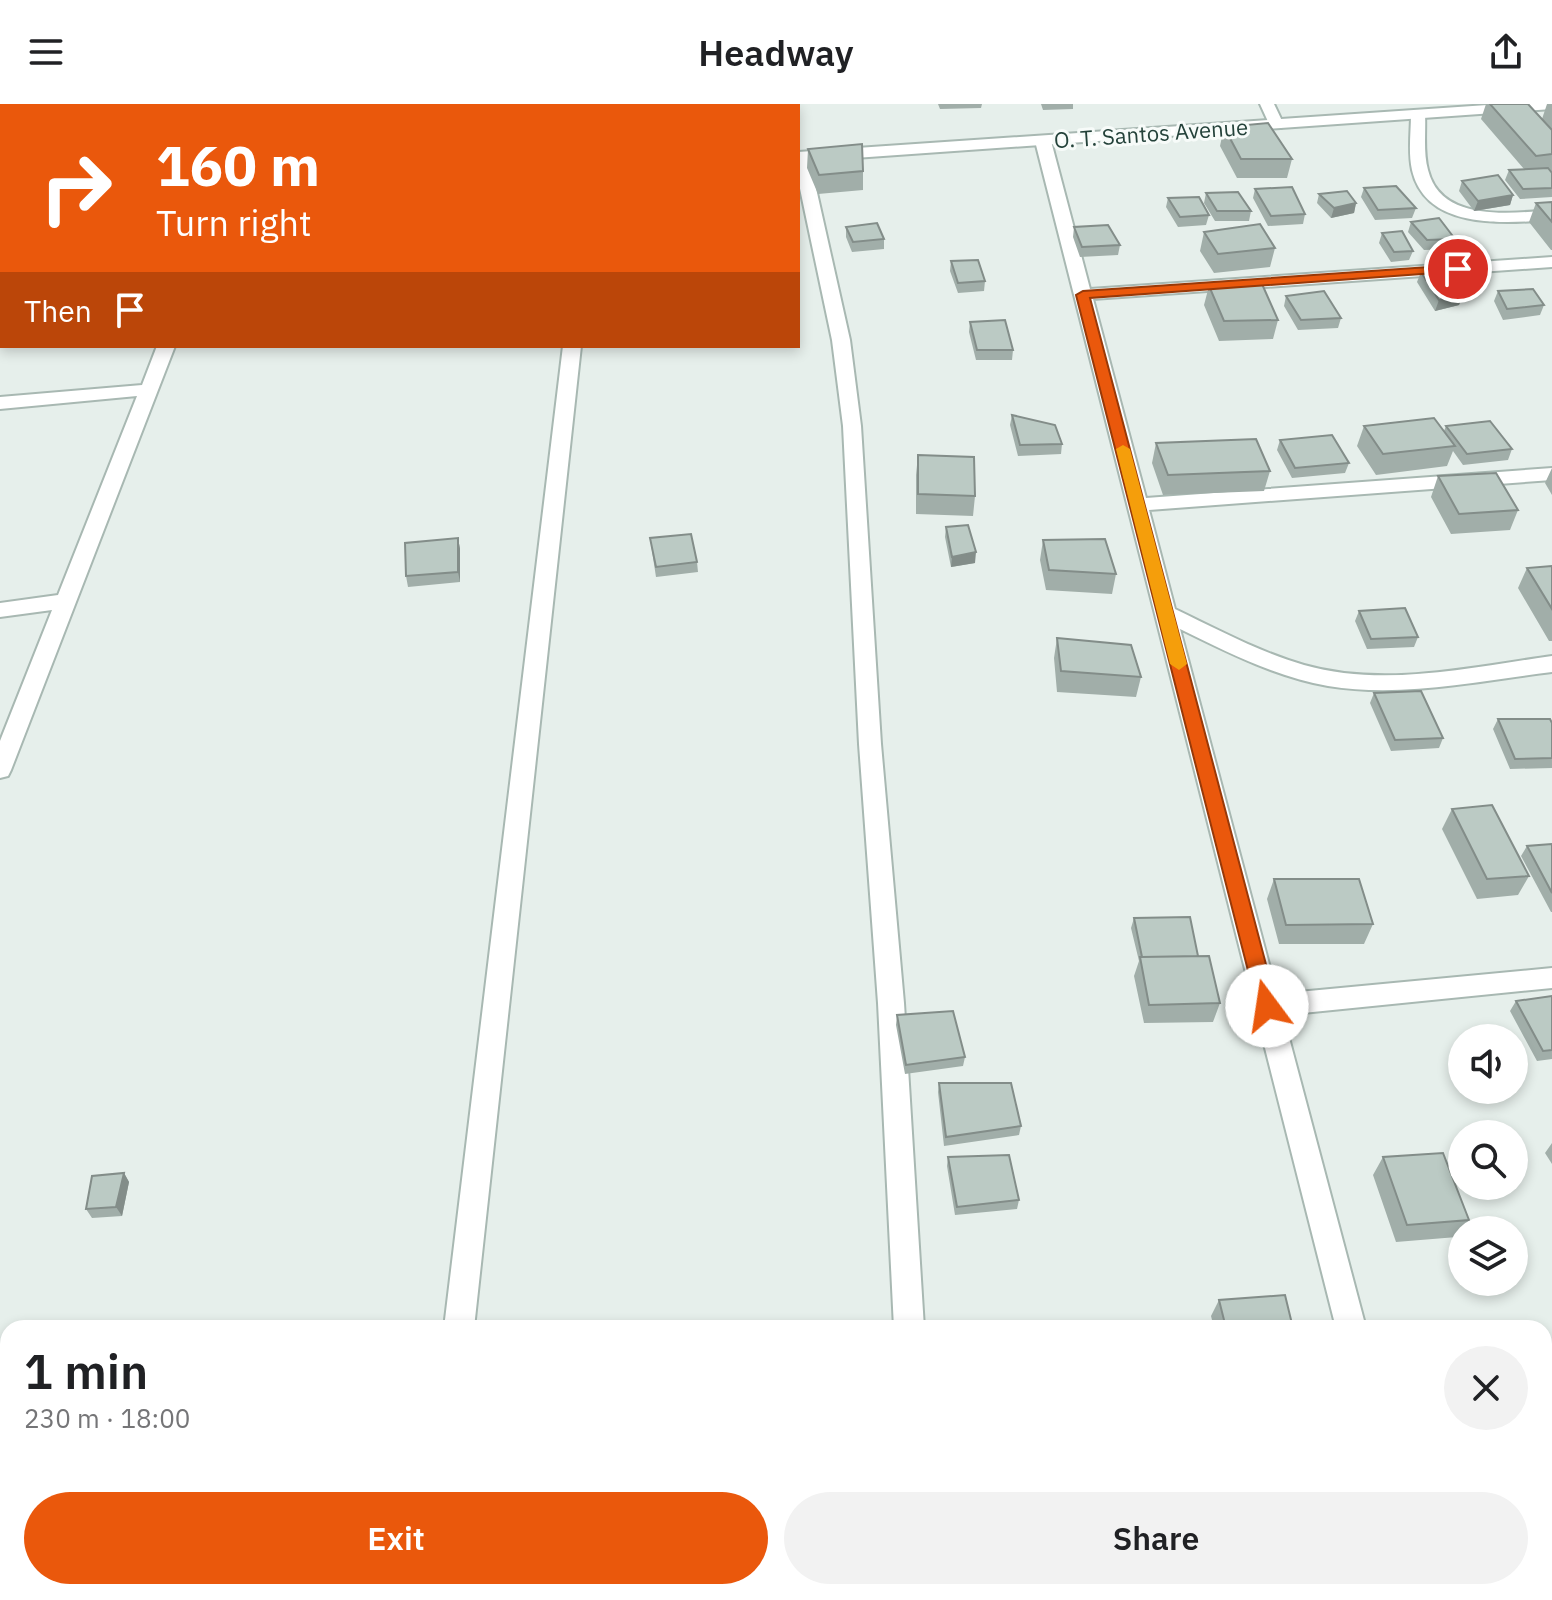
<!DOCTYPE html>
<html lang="en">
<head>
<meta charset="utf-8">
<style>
  body { margin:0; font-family:"IBM Plex Sans",sans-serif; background:#f2f2f2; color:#202124; height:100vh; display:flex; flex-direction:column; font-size:30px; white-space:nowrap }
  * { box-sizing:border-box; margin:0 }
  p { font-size:26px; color:#757577 }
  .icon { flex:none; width:44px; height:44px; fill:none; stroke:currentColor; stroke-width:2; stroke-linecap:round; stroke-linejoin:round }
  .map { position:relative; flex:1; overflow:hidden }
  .panel { position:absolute; left:0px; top:1216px; width:1552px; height:280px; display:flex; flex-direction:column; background:#fff; border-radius:24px 24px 0 0; box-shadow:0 4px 12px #0003 }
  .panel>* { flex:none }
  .hud { position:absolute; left:0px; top:0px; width:800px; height:244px; box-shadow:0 4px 12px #0003; background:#ea580c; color:#fff; overflow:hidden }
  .fabs { position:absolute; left:1448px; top:920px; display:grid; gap:16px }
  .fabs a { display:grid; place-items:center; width:80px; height:80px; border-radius:50%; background:#fff; box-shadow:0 4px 12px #0003; font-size:40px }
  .pin { position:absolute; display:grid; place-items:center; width:68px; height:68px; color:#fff; margin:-34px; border:4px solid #fff; border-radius:50%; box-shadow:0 2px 8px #0007 }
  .me { position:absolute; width:88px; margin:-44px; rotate:346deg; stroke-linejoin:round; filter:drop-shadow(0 0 6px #0008) }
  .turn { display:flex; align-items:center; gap:28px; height:168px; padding:0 24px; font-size:36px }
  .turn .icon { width:104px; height:104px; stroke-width:2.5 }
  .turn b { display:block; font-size:56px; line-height:68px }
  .then { display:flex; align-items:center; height:76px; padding:0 24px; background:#0003; gap:16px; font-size:30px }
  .round { display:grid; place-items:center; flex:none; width:84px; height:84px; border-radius:42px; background:#f2f2f2 }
  .summary { display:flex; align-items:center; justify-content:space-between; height:136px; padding:0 24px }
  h1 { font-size:48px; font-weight:600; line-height:60px }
  .cta { display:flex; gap:16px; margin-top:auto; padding:16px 24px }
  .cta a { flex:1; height:92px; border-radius:48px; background:#ea580c; color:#fff; font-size:32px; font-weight:600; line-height:92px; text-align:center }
  .cta a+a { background:#f2f2f2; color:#202124 }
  header { display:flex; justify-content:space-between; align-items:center; height:104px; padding:0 24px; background:#fff; font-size:36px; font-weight:600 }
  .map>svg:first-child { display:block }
</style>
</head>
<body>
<header><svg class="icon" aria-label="menu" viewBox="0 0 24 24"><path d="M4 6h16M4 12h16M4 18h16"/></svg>Headway<svg class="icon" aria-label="share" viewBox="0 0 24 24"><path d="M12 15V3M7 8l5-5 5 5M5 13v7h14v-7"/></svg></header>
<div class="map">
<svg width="1552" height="1496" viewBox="0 0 1552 1496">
  <rect width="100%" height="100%" fill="#e6efeb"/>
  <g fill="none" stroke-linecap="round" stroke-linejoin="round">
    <g stroke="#a8b8b2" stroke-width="4">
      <path id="minor" d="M1260 0H1274L1284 21 1281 24H1271Z
        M1418 6 1425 10C1426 28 1423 48 1428 66 1441 119 1512 109 1552 106V116C1506 119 1426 127 1412 66 1408 48 1411 28 1411 10Z
        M1043 32 1051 37 1090 185 1552 153V163L1093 195 1146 394 1552 364V376L1149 406 1175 505C1217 525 1259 548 1304 561 1384 584 1472 563 1552 552V568C1479 577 1402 594 1328 582 1276 573 1227 548 1180 525L1277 890 1552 864V884L1283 911 1366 1224H1336L1035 37Z
        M801 48 809 53 850 236 861 322 881 640 904 899 924 1224H894L878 899 859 640 843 322 832 236 798 75V49Z
        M157 242H175L11 666 8 672 0 674V637L52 506 0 513V499L58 491 137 292 0 305V293L142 281Z
        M563 242H581L474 1224H444Z
        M1552 1284V1314L1544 1315V1285Z
        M409 1488H443L442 1496H408Z
        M905 1488H939L940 1496H906Z
        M1411 1488H1445L1447 1496H1413Z"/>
    </g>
    <g stroke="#a8b8b2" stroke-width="4">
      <path id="tertiary" d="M1502 0H1552V5L798 58V48Z
        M0 101H2V111H0Z"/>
    </g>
    <use href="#minor" fill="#fff" fill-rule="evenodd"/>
    <use href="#tertiary" fill="#fff" fill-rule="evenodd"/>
  </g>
  <path fill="#a1aea9" d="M938 0H982L981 4 940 5Z
    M1041 0H1073V5L1043 6Z
    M1486 0H1528L1542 15 1547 0H1552V93L1520 95 1505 76 1509 66 1524 65 1481 15Z
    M1224 23 1292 55 1287 74H1237L1220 42Z
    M808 45 863 67V86L818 90 807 64Z
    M1462 77 1513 91 1510 101 1474 107 1459 87Z
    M1364 84 1416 104 1412 114 1375 116 1361 93Z
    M1255 85 1305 110 1303 120 1268 122 1253 94Z
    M1206 89 1251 107 1249 117H1215L1204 99Z
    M1319 90 1356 99 1354 109 1331 114 1317 99Z
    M1168 94 1209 111 1206 121 1178 123 1166 103Z
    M1552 98V146H1551L1529 118 1536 99Z
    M1411 118 1455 135 1452 145 1424 146 1408 128Z
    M846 123 884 135V145L852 148 846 133Z
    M1074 123 1120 141 1118 151 1080 153 1073 133Z
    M1204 128 1275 144 1270 163 1214 169 1200 147Z
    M1382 129 1413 147 1409 156 1391 158 1379 139Z
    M951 157 985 177 984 187 958 189 950 167Z
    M1421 168 1463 190 1459 201 1435 207 1417 178Z
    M1209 182 1278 216 1273 235 1219 237 1204 201Z
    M1498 187 1544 201 1540 211 1503 216 1494 197Z
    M1286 192 1341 214 1338 224 1298 226 1284 202Z
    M970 218 1013 246 1012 256H976L969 228Z
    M1012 311 1062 340 1061 350 1018 352 1010 321Z
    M1364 322 1444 327 1446 322 1512 345 1508 356 1463 361 1453 347 1447 362 1376 371 1357 342Z
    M1280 336 1349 359 1345 369 1292 374 1277 346Z
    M1156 339 1270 367 1264 387 1163 391 1152 359Z
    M918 351 975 392 973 412 916 410V371Z
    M1552 364V391L1545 379Z
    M1438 372 1518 406 1510 426 1451 430 1431 393Z
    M946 423 975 459 951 463 945 433Z
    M458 434 460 445V478L408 483 406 472Z
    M650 434 697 458 698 468 656 473Z
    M1043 436 1116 470 1112 490 1046 486 1040 456Z
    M1552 462V537H1549L1518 484 1527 464Z
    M1359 507 1418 533 1414 543 1367 545 1355 517Z
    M1057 534 1141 573 1136 593 1057 588 1054 554Z
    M1374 589 1443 634 1439 644 1391 647 1370 599Z
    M1498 615 1552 619V664L1510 665 1493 625Z
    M1452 705 1529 772 1518 791 1477 795 1442 725Z
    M1552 740V808H1551L1521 752 1527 742Z
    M1274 775 1373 820 1364 840H1279L1267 795Z
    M1134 814 1198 852 1220 899 1213 918 1144 919 1134 872 1139 857 1131 824Z
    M1552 892V955L1537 957 1510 907 1516 897Z
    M897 911 965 953 963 962 905 970 896 921Z
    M939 979 1021 1022 1019 1031 944 1042 938 988Z
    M1552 1039V1060L1545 1049Z
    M948 1053 1019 1096 1017 1105 955 1111 947 1062Z
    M1383 1053 1469 1116 1457 1133 1396 1138 1373 1071Z
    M124 1069 129 1078 122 1112 92 1114 86 1105Z
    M1219 1196 1293 1224H1214L1211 1212Z
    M1142 1488H1197L1200 1496H1144Z"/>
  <path fill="#838d89" d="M1513 91 1510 101 1474 107 1478 97Z
    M1356 99 1354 109 1331 114 1334 104Z
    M1463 190 1459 201 1435 207 1439 196Z
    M458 434 460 445V478L458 468Z
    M976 448 975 459 951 463 952 453Z
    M124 1069 129 1078 122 1112 116 1103Z"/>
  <path fill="#bbcac4" stroke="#838d89" stroke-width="2" d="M293 0H323V2H293Z
    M714 0H796V2H715Z
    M1490 0H1528L1552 26V50L1536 52Z
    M1268 19 1292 55H1241L1224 23Z
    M862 40 863 67 819 71 808 45Z
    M1548 64 1552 69V84L1523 85 1509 66Z
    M1498 71 1513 91 1478 97 1462 77Z
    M1396 82 1416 104 1378 106 1364 84Z
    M1292 83 1305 110 1271 112 1255 85Z
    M1347 87 1356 99 1334 104 1319 90Z
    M1238 88 1251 107H1217L1206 89Z
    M1199 93 1209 111 1180 113 1168 94Z
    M1552 98V118L1536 99Z
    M1439 114 1455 135 1427 136 1411 118Z
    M877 119 884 135 853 138 846 123Z
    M1260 120 1275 144 1218 150 1204 128Z
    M1108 121 1120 141 1082 143 1074 123Z
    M1402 127 1413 147 1394 148 1382 129Z
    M978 156 985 177 958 179 951 157Z
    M1444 165 1463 190 1439 196 1421 168Z
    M1262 180 1278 216 1224 217 1209 182Z
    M1533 185 1544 201 1507 205 1498 187Z
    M1324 187 1341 214 1301 216 1286 192Z
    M1005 216 1013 246H977L970 218Z
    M1012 311 1055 321 1062 340 1020 341Z
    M1434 314 1455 342 1383 350 1364 322Z
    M1490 317 1512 345 1467 350 1446 322Z
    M1332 331 1349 359 1295 364 1280 336Z
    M1256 335 1270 367 1168 371 1156 339Z
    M918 351 974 353 975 392 918 390Z
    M1496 369 1518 406 1459 410 1438 372Z
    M968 421 976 448 952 453 946 423Z
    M691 430 697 458 656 463 650 434Z
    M458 434V468L406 472 405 439Z
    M1105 435 1116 470 1049 466 1043 436Z
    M1552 462V505L1527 464Z
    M1405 504 1418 533 1371 535 1359 507Z
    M1057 534 1131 541 1141 573 1061 567Z
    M1421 587 1443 634 1395 636 1374 589Z
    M1498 615H1550L1552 619V654L1515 655Z
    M1492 701 1529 772 1487 775 1452 705Z
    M1552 740V789L1527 742Z
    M1274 775H1359L1373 820 1286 821Z
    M1190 813 1198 852 1142 853 1134 814Z
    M1209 852 1220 899 1149 901 1140 853Z
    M1552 892V946L1543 947 1516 897Z
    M953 907 965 953 906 961 897 911Z
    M939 979H1011L1021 1022 946 1033Z
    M1443 1049 1469 1116 1407 1121 1383 1053Z
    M1009 1051 1019 1096 957 1103 948 1053Z
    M124 1069 116 1103 86 1105 92 1072Z
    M1285 1191 1293 1224H1226L1219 1196Z
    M1147 1488H1197L1200 1496H1150Z"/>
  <path fill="#ea580c" stroke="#983908" stroke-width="2" d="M1458 161 1465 165 1463 167 1090 194 1277 902 1274 908H1260L1257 902 1076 191 1083 187Z"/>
  <path fill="#f59e0b" d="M1123 341 1130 345 1187 560 1179 566 1170 560 1116 345Z"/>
  <g text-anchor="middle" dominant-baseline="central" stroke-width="6" stroke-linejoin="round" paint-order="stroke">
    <g font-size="22" fill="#24423a" stroke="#f7fbf9">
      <text transform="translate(1151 29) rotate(-4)">O. T. Santos Avenue</text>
    </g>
  </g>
</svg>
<div class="fabs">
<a><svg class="icon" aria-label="sound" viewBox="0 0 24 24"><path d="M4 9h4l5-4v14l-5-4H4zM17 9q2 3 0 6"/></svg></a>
<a><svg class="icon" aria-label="search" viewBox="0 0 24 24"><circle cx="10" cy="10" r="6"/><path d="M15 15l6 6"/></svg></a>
<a><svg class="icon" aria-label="layers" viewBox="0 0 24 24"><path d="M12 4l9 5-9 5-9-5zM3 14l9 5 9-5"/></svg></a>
</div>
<div class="pin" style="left:1458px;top:165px;background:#d93025"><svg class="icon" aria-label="arrive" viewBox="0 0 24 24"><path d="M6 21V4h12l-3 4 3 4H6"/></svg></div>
<svg class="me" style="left:1267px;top:902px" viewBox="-20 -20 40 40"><circle r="19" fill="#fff"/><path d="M0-13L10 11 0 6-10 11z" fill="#ea580c"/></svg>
<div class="hud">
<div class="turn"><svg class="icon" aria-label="right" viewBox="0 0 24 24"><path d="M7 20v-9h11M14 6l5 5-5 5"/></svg><div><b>160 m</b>Turn right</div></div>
<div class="then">Then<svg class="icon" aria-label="arrive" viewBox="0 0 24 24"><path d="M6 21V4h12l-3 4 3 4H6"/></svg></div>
</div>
<section class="panel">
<div class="summary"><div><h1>1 min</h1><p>230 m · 18:00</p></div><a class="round"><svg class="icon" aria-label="close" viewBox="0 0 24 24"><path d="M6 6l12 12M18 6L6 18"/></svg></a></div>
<div class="cta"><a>Exit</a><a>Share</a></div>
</section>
</div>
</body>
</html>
